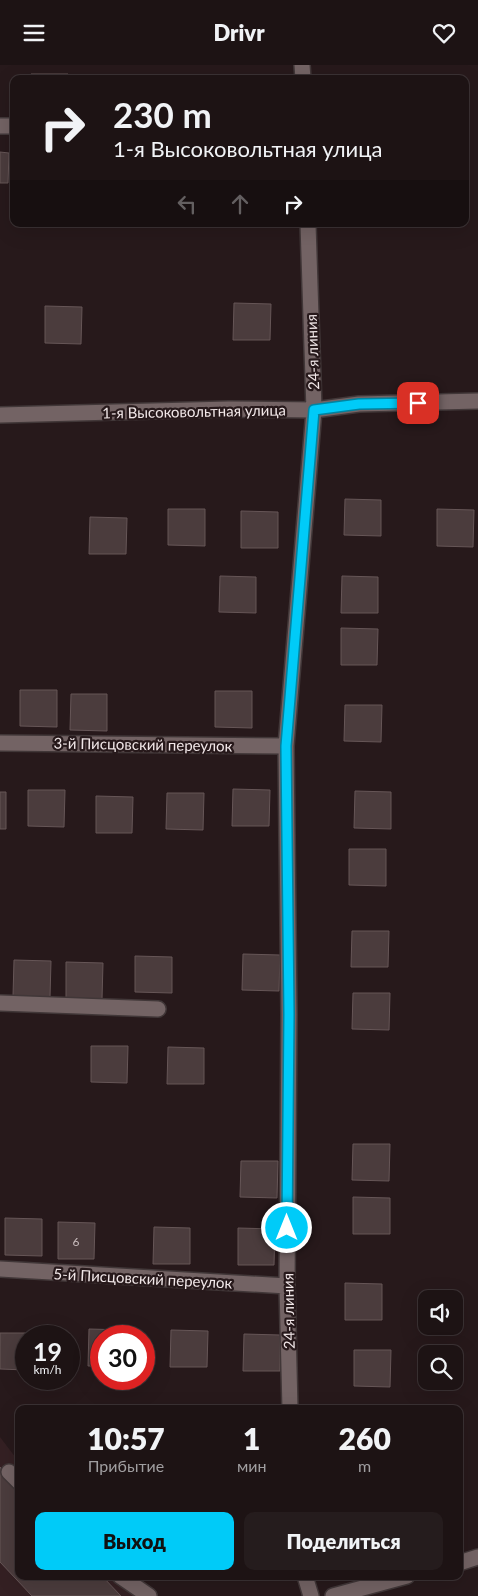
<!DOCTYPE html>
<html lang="ru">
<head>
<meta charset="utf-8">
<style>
  body { margin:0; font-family:Lato,sans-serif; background:#251c1d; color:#f1f3f6; height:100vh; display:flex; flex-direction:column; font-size:19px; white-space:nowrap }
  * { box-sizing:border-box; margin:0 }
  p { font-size:16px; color:#a09ea0 }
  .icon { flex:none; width:28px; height:28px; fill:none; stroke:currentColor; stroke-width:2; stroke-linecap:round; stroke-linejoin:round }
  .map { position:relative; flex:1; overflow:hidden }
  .sheet { position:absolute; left:15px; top:1340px; width:448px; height:175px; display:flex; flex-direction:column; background:#1d1314; border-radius:10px; box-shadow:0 5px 20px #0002,0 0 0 1px #3b3234 }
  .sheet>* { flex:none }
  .hud { position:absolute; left:10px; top:10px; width:459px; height:152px; border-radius:10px; box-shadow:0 5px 20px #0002,0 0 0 1px #3b3234; background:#1d1314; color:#f1f3f6; overflow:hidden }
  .controls { position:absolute; left:418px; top:1225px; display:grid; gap:10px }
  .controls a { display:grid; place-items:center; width:45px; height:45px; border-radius:10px; background:#1d1314; box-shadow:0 5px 20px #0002,0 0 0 1px #3b3234; font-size:25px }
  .speed { position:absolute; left:15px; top:1260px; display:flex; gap:10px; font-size:25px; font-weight:700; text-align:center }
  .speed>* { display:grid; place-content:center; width:65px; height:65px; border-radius:50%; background:#1d1314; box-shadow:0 5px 20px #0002,0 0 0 1px #3b3234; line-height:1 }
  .speed small { font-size:12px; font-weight:400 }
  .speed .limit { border:8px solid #d22; background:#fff; color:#111 }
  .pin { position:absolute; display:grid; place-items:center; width:42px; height:42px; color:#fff; margin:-21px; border-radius:10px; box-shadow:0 2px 8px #0006 }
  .me { position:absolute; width:55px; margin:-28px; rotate:0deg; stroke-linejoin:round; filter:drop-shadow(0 0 4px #0008) }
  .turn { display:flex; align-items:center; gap:18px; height:105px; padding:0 20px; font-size:22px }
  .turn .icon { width:65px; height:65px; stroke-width:2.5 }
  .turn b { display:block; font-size:35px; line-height:42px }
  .lanes { display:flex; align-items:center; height:48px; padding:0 20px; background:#0003; justify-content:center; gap:25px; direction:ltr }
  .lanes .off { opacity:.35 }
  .eta { display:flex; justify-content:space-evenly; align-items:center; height:85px; text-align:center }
  .eta b { font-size:30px; font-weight:800; line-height:35px }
  .cta { display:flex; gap:10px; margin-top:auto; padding:10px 20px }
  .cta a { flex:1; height:58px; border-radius:10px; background:#00cbf8; color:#111; font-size:20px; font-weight:800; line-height:58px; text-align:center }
  .cta a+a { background:#251c1d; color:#f1f3f6 }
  header { display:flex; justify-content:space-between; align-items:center; height:65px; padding:0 20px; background:#1d1314; font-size:22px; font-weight:800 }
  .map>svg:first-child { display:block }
</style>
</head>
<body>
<header><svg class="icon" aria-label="menu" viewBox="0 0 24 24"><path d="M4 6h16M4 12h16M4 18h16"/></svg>Drivr<svg class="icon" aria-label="heart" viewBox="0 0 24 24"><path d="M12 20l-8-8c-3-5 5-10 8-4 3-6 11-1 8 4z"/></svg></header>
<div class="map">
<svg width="478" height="1531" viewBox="0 0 478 1531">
  <rect width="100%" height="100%" fill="#27191b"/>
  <path fill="#342023" d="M0 1372 19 1397V1511H130L157 1531H0Z"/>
  <path fill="#4b3c3d" stroke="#665657" d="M31 9H68V14H31Z
    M0 87 9 88 8 118H0Z
    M234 238 271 239 270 275H233Z
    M45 241 82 242 81 279 45 278Z
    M345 434 381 435V471L344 470Z
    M168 444H205V481L168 480Z
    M437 444 474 445 473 482 437 481Z
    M241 446 278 447V483H241Z
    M90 452 127 453 126 489H89Z
    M220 511 256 512V548L219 547Z
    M342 511 378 512V548H341Z
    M341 563 378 564 377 600H341Z
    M20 625H57V662L20 661Z
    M215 626H252V663L215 662Z
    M71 629H107V666L70 665Z
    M345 640H382L381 677 344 676Z
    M233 724 270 725 269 761H232Z
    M28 725H65L64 762 28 761Z
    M355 726 391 727V764L354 763Z
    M0 727H6V764H0Z
    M167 728H204L203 765 166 764Z
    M96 731 133 732 132 768H96Z
    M349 784H386V821L349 820Z
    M352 866H389L388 902H351Z
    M243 889 280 890 279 926 242 925Z
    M135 891 172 892V928L135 927Z
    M14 895 51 896 50 932 13 931Z
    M66 897 103 898 102 934 66 933Z
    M353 928H390L389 965 352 964Z
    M91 981H128L127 1018 91 1017Z
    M168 982 204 983V1019H167Z
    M353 1079H390L389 1116 352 1115Z
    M241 1096H278L277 1133 240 1132Z
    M353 1132 390 1133V1169H353Z
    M5 1153 42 1154V1191L5 1190Z
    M58 1157 95 1158 94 1194H58Z
    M154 1162 190 1163V1199H153Z
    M238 1163 275 1164 274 1200H238Z
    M345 1218 382 1219V1255H345Z
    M89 1264 126 1265 125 1271H101V1301H88Z
    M171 1265 208 1266 207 1302H170Z
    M0 1268H30V1271H26V1305L0 1304Z
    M244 1269 280 1270V1306H243Z
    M354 1285H391L390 1322 354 1321Z
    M358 1340 395 1341V1344H358Z
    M0 1402 19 1428V1511H102L121 1531H32L0 1497Z"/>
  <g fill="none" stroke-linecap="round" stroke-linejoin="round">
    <g stroke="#413738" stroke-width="18">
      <path id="street" d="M302 0 303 14
        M0 61H14
        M0 350 229 344 314 345 359 339 478 336
        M0 678 286 681
        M0 938 158 944
        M0 1204 287 1221
        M290 1344 287 1221 289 949 286 681 314 345 308 159
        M9 1407 19 1417
        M459 1498 478 1492
        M120 1511 149 1531
        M305 1511 311 1531
        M333 1531 407 1511"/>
    </g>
    <use href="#street" stroke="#736364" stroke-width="15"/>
  </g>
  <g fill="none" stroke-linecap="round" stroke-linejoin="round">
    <g stroke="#0084a1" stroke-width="12">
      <path id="route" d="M287 1163 289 949 286 681 314 345 359 339 418 338"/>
    </g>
    <use href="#route" stroke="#00cbf8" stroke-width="9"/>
  </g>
  <g text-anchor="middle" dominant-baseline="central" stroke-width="4.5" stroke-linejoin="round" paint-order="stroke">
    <g font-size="12" fill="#c8bcbd">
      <text x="76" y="1176">6</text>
    </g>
    <g font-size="15" fill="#f1e7e8" stroke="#27191b">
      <text transform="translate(312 287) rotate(-92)">24-я линия</text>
      <text transform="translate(194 346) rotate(-1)">1-я Высоковольтная улица</text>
      <text transform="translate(143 679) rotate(1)">3-й Писцовский переулок</text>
      <text transform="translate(143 1213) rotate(3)">5-й Писцовский переулок</text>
      <text transform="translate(288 1246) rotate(-91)">24-я линия</text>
    </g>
  </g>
</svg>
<div class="controls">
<a><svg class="icon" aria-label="sound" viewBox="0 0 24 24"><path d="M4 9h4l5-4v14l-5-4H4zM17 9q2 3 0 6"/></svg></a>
<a><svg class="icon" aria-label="search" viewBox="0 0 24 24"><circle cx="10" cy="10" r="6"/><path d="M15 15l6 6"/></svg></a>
</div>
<div class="speed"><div>19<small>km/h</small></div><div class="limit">30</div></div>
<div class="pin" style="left:418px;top:338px;background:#d93025"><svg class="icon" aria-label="arrive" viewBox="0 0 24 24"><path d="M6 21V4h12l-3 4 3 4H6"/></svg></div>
<svg class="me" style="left:287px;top:1163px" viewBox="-20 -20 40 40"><circle r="17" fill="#00cbf8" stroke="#fff" stroke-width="3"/><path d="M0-11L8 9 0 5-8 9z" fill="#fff"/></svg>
<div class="hud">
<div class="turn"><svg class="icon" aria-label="right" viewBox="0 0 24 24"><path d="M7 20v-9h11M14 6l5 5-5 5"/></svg><div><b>230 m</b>1-я Высоковольтная улица</div></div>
<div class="lanes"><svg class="icon off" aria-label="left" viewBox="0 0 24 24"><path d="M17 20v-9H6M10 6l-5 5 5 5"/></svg><svg class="icon off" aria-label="ahead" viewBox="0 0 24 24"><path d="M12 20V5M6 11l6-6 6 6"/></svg><svg class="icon" aria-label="right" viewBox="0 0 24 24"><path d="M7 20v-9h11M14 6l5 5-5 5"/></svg></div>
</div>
<section class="sheet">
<div class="eta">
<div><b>10:57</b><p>Прибытие</p></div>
<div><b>1</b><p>мин</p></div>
<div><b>260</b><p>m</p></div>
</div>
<div class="cta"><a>Выход</a><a>Поделиться</a></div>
</section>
</div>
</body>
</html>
